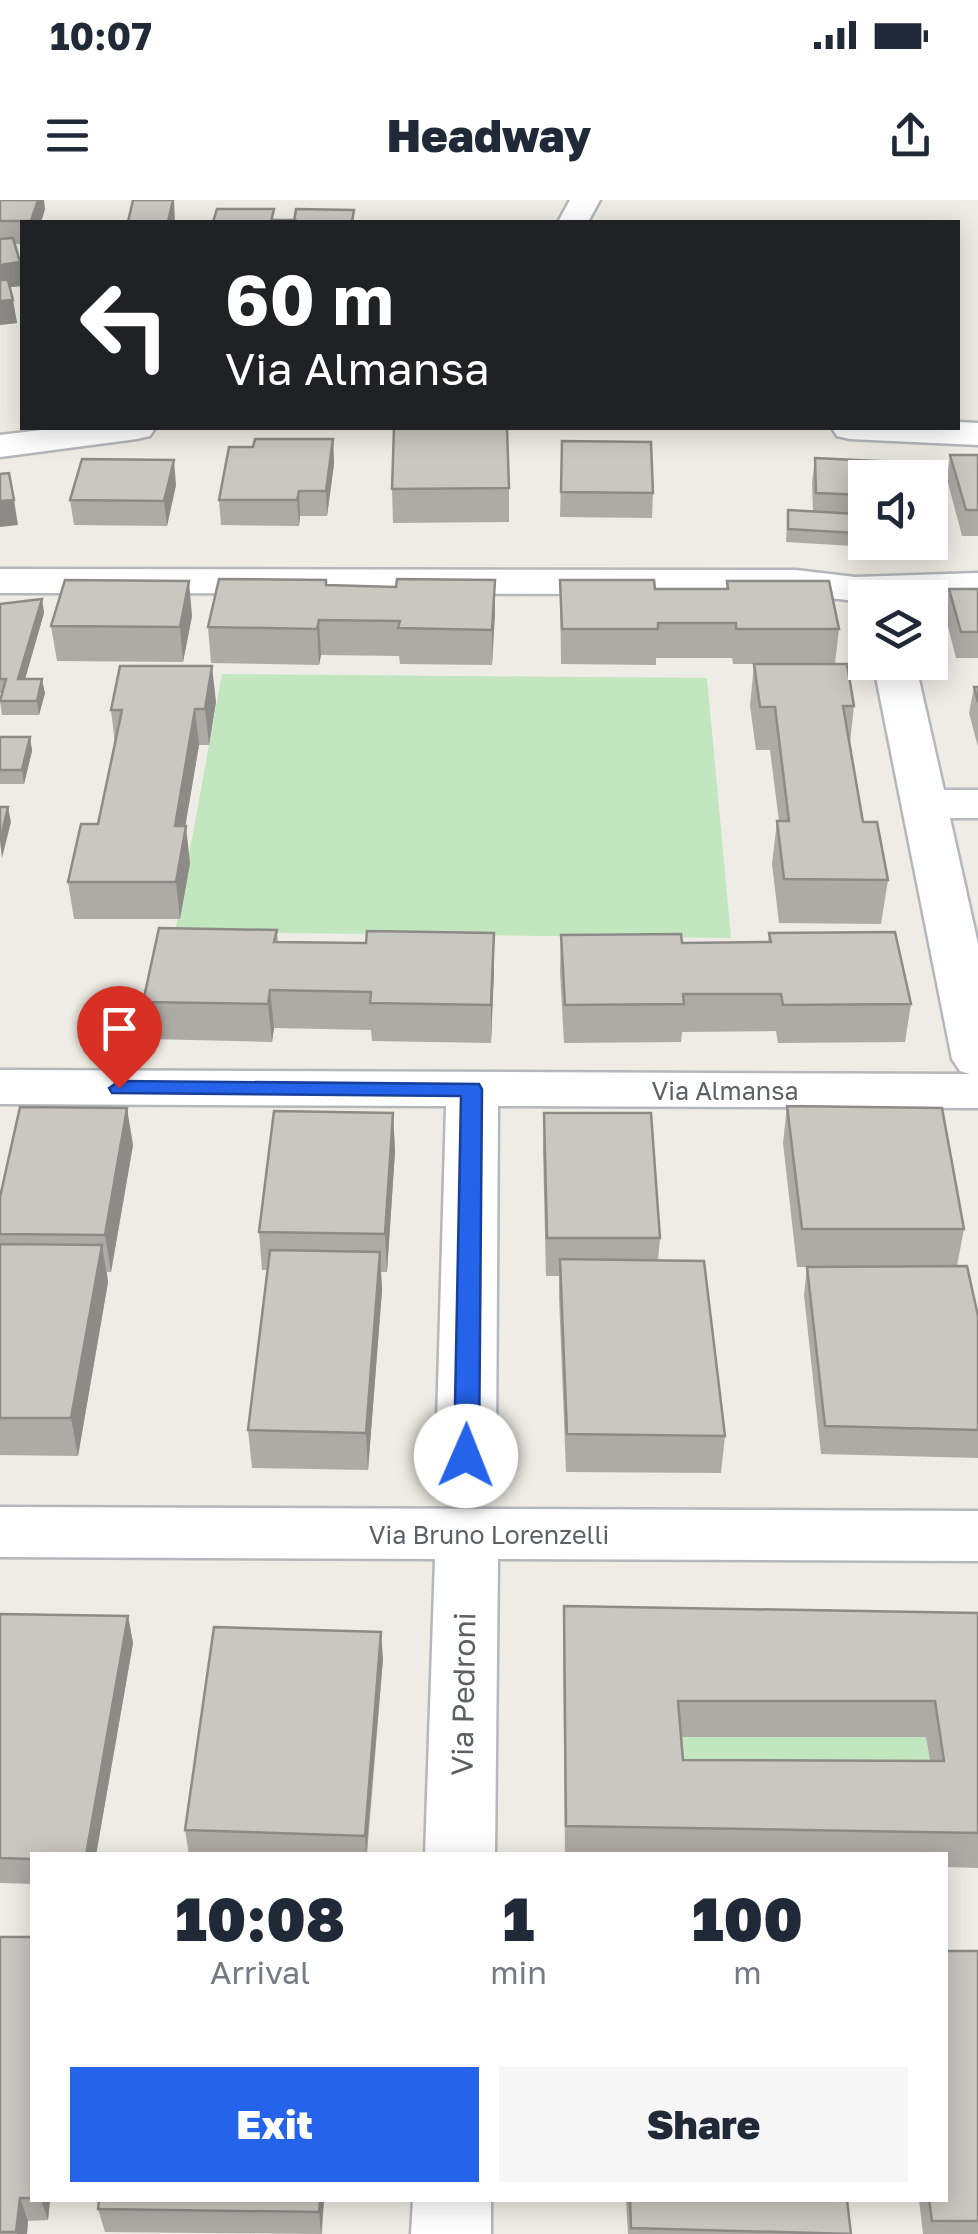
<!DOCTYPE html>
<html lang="en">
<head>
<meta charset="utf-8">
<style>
  body { margin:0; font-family:"Golos Text",sans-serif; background:#f6f6f7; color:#1f2937; height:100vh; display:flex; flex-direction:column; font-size:38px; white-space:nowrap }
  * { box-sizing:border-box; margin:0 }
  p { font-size:32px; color:#747a83 }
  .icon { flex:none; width:55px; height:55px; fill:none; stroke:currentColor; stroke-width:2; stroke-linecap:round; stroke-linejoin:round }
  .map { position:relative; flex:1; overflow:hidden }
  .sheet { position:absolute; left:30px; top:1652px; width:918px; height:350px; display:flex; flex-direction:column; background:#fff; border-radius:0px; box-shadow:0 5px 25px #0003 }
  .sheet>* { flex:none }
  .hud { position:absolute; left:20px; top:20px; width:940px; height:210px; border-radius:0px; box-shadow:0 5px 25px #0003; background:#202124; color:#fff; overflow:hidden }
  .fabs { position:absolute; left:848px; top:260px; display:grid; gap:20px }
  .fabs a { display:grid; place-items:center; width:100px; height:100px; border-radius:0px; background:#fff; box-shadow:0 5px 25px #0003; font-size:50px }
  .pin { position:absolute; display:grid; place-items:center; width:85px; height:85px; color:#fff; margin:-102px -42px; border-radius:50% 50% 50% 0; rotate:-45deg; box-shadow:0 0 10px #0007 }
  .pin .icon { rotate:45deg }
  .me { position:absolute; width:110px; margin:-55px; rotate:1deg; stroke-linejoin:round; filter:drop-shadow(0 0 8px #0008) }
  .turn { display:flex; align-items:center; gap:35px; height:210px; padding:0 40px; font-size:45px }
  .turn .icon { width:130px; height:130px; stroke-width:2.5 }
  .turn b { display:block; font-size:70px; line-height:85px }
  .eta { display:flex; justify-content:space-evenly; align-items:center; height:170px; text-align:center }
  .eta b { font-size:60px; font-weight:800; line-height:70px }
  .button { display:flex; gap:20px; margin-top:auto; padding:20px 40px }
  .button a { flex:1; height:115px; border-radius:0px; background:#2563eb; color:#fff; font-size:40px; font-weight:800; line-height:115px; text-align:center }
  .button a+a { background:#f6f6f7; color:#1f2937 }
  .status { display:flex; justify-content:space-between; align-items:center; height:70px; padding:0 50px; background:#fff; direction:ltr }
  .status svg { height:28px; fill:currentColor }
  header { display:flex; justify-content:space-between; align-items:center; height:130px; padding:0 40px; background:#fff; font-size:45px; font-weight:800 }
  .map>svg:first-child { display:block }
</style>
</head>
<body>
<div class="status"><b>10:07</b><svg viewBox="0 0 49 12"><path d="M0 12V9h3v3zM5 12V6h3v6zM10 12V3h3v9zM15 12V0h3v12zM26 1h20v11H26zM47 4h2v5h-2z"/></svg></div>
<header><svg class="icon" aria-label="menu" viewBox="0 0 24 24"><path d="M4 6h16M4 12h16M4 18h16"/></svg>Headway<svg class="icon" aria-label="share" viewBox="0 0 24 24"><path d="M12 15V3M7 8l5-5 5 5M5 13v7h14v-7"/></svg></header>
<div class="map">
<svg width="978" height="2034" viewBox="0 0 978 2034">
  <rect width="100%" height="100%" fill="#eeece4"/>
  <path fill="#c1e6c0" d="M222 474 707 478 731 738 175 732Z
    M675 1537H926L935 1596H679Z"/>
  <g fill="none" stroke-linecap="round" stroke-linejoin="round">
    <g stroke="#b4b7bb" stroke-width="5">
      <path id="minor" d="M0 369 796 370 855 377 978 373V397L865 398 855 401 796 394 0 393Z
        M873 462H915L944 590H978V618H950L978 744V908L498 906 496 1256 487 1273 466 1280 445 1273 436 1256 446 906 0 904V870L970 874 960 871 952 859Z
        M0 1307 978 1311V1361L498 1359 495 1655H425L435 1359 0 1357Z
        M413 2000H491V2034H411Z"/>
    </g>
    <g stroke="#b4b7bb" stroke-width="5">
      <path id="tertiary" d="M570 0H600L588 22H558Z
        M958 222 978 223V245L850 239 837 236 832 228H958Z
        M58 228H155L150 236 137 239 0 257V235Z"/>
    </g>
    <use href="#minor" fill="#fff" fill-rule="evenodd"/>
    <use href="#tertiary" fill="#fff" fill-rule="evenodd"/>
  </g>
  <path fill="#aeaba6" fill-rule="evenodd" d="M0 0 45 9 41 22H22V44H14L20 62 22 86 10 87 17 123 0 125Z
    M333 239 334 264 327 316H300L299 326 221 325 219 300 253 247Z
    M562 241 653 293 652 318 560 317Z
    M950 255H978V336H962L947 279Z
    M815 258 865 278V320H855L853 346 786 342 788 310 813 312 812 283Z
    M176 285 167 326 74 325 70 300Z
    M509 288V322L393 323 392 289Z
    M326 380 327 385 396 387 495 380 492 465 400 464 399 456 321 455 319 465 211 463 208 427Z
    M560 380 655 389H726L727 381 839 429 835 464 854 506 850 543 863 622 888 680 881 724 779 723 772 664 777 621H779L770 550H756L750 506 754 464H733L732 458H656V465L561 464Z
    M949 389H978V458H956L945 415Z
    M42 399 44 413 25 479 45 493 39 515H2L0 501 2 493H0V404Z
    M192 416 183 462 57 461 51 426Z
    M974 487H978V547L969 513Z
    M216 502 209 545H199L185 626 190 663 180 719H74L68 682 98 624 115 544 111 510Z
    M0 537H30L32 551 24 584H0Z
    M277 730 278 742 494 770 491 843 372 841 371 830 274 828 272 842 148 839 143 802Z
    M769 733 911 804 905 842 778 843 776 831 682 832 681 842 564 843 560 772 561 735 682 743 768 742Z
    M787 906 964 1029 957 1066 978 1116V1258L821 1254 804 1095 807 1067H867H797L783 943Z
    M393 913 395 951 387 1072H381L382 1090 368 1270 252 1268 248 1230 267 1070H262L259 1032Z
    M544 913 660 1038 658 1061 725 1236 721 1273 566 1272 559 1097V1076H546L543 951Z
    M133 945 111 1072H107L108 1082 78 1256 0 1255V997Z
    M564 1406 978 1413V1668L945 1667V1655H565L563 1442ZM681 1537H926L930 1561 683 1560Z
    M0 1414 128 1416 133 1443 96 1655H32V1684L0 1683Z
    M383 1459 367 1655H189L185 1630Z
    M0 1737H32V2000H50L48 2020 28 2021 27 2034H0Z
    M978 1751V2034H923L919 2000H945Z
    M99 2000H324L322 2034 105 2032 98 2009Z
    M626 2000H847L851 2034H628Z"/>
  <path fill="#8d8b87" d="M38 0H44L45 9 41 22H31Z
    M173 0H174L175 22H168Z
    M20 62 22 86 0 88V65Z
    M13 100 17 123 0 125V101Z
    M333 239 334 264 327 316 326 291Z
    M174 260 176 285 167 326 164 301Z
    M299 291 300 316 299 326 297 300Z
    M14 300 18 325 0 327V301Z
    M495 380V415L492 465V430Z
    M189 381 192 416 183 462 180 427Z
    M42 399 44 413 21 493 18 479Z
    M319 420 321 455 319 465 317 429Z
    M212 466 216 502 209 545 205 509Z
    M42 479 45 493 39 515 37 501Z
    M195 509 199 545 180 658 186 626 190 663 180 719 176 682 175 626Z
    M30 537 32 551 24 584 22 570Z
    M8 607 11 622 2 658 0 641Z
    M494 733V770L491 843V805Z
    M270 790 274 828 272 842 268 804Z
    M127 908 133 945 111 1072 105 1035Z
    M393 913 395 951 387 1072 385 1034Z
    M102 1045 108 1082 78 1256 71 1218Z
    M380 1052 382 1090 368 1270 366 1233Z
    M128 1416 133 1443 96 1655H86Z
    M381 1432 383 1459 366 1655 365 1636Z
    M20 1998 28 2021 27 2034H17L16 2032Z
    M41 2000H50L48 2020Z
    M320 2000H324L321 2034 319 2012Z"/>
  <path fill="#cac7c1" stroke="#8d8b87" stroke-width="2.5" fill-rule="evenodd" d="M0 0H38L31 21H0Z
    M133 0H173L168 22H128Z
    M217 9H274L271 22H213Z
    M296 9 354 10 352 22H294Z
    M274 20H295L294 22H274Z
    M13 38 20 62 0 65V39Z
    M0 80H8L13 100 0 101Z
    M394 228H507L509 288 392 289Z
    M255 239H333L326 291H299L297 300H219L229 247H253Z
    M562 241 651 242 653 293 561 292Z
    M950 255H978V310H966Z
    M815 258 897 262V278H865V295L816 293Z
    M82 259 174 260 164 301 70 300Z
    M9 273 14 300 0 301V274Z
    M788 310 856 314 855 333 788 329Z
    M219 379 326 380V385L396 387 397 379 495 380 492 430 398 428 400 421 319 420 317 429 208 427Z
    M65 380 189 381 180 427 51 426Z
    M560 380H654L655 389H728L727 381H829L839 429H736V423H658V429H562Z
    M949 389H978V432H961Z
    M42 399 18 479H42L37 501H0L6 479H0V404Z
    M754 464H847L854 506H843L863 622H877L888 680 784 679 777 621H789L775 507H760Z
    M120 466H212L205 509H195L175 626H186L176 682H68L81 624H98L122 510H111Z
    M974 487H978V502Z
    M0 537H30L22 570H0Z
    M0 607H8L0 641Z
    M159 728 277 730 274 742 366 743 367 731 494 733 491 805 370 803 371 792 270 790 268 804 143 802Z
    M895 732 911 804 783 805 781 794H683L684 804 565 805 561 735 681 734 682 743 771 742 769 733Z
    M787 906 942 908 964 1029H802Z
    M20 907 127 908 105 1035 0 1034V997Z
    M274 911 393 913 385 1034 259 1032Z
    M544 913H651L660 1038H547Z
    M0 1044 102 1045 71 1218H0Z
    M270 1050 380 1052 366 1233 248 1230Z
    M560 1059 704 1061 725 1236 567 1234Z
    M967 1066 978 1116V1230L825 1226 807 1067Z
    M564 1406 978 1413V1633L566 1626ZM678 1501H935L944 1561 683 1560Z
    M0 1414 128 1416 86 1655H32V1659L0 1658Z
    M214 1427 381 1432 365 1636 185 1630Z
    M0 1737H32V1998H20L16 2032H0Z
    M945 1751H978V2021H932L929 2000H945Z
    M99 2000H320L319 2012 98 2009Z
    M630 2000H847L851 2034 631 2028Z"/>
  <path fill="#2563eb" stroke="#184099" stroke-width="2.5" d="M119 881 479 884 482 889 479 1256 475 1262H457L454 1256 461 896 112 893 109 888Z"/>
  <g text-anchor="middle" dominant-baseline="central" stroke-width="10" stroke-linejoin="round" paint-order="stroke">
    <g font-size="25" fill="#5c6065" stroke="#fff">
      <text x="725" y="890">Via Almansa</text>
      <text x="489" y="1334">Via Bruno Lorenzelli</text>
    </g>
    <g font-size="30" fill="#5c6065" stroke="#fff">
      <text transform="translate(463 1494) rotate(-89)">Via Pedroni</text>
    </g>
  </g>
</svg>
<div class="fabs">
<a><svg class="icon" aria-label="sound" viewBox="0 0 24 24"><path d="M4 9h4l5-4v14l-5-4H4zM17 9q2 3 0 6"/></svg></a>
<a><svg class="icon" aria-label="layers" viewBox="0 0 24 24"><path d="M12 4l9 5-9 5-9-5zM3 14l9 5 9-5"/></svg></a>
</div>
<div class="pin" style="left:119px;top:888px;background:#d93025"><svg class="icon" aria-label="arrive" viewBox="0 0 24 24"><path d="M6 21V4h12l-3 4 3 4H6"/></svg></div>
<svg class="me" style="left:466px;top:1256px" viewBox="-20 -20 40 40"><circle r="19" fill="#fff"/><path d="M0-13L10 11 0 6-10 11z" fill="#2563eb"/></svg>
<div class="hud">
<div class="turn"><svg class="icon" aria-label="left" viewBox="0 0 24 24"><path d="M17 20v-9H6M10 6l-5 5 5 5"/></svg><div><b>60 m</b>Via Almansa</div></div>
</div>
<section class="sheet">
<div class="eta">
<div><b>10:08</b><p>Arrival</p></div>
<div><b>1</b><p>min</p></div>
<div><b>100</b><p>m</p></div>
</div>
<div class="button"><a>Exit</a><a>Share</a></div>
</section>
</div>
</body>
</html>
